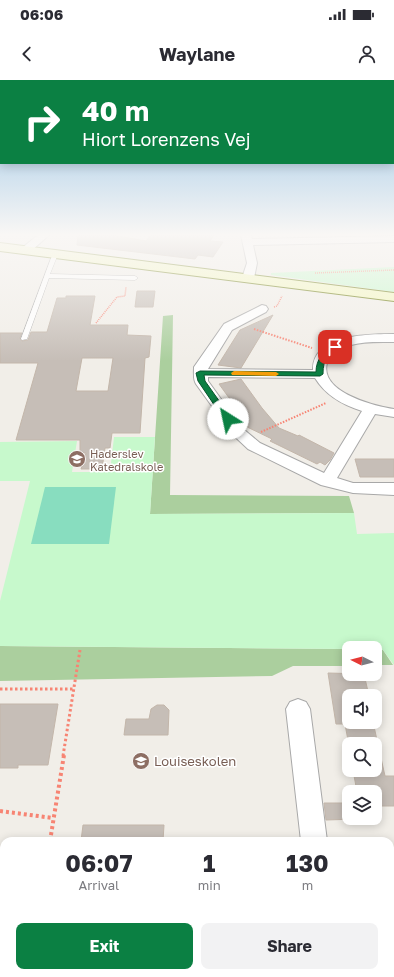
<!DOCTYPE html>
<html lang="en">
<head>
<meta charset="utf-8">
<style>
  body { margin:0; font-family:"Golos Text",sans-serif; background:#f2f2f3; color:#2b2b33; height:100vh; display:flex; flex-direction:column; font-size:15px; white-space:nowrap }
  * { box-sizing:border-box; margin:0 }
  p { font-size:13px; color:#7c7c81 }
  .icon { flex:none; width:22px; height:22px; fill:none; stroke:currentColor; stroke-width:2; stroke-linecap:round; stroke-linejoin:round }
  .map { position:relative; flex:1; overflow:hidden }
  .panel { position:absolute; left:0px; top:757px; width:394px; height:140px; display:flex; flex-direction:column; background:#fff; border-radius:12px 12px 0 0; box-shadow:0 2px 10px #0003 }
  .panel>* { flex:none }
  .guide { position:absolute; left:0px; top:0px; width:394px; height:84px; box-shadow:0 2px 10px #0003; background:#0b8043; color:#fff; overflow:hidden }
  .needle { width:26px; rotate:276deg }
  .tools { position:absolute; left:342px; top:561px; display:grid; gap:8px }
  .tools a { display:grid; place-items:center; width:40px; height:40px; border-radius:8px; background:#fff; box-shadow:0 2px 10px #0003; font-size:20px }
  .pin { position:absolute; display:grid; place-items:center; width:34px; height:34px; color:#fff; margin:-17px; border-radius:8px; box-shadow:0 2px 6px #0006 }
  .me { position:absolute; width:44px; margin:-22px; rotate:325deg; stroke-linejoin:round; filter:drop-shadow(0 0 3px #0008) }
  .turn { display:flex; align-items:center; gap:14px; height:84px; padding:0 16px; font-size:18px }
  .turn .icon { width:52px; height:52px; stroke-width:2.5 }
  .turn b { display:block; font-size:28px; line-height:34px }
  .eta { display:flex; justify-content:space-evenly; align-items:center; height:68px; text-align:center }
  .eta b { font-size:24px; font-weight:700; line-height:28px }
  .primary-button { display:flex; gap:8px; margin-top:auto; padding:8px 16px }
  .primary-button a { flex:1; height:46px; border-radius:8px; background:#0b8043; color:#fff; font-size:16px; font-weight:700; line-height:46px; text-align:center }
  .primary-button a+a { background:#f2f2f3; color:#2b2b33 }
  .status { display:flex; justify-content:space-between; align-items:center; height:28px; padding:0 20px; background:#fff; direction:ltr }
  .status svg { height:11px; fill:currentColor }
  header { display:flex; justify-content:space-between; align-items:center; height:52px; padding:0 16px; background:#fff; font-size:18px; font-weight:700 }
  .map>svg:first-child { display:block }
</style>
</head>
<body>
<div class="status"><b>06:06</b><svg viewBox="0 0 49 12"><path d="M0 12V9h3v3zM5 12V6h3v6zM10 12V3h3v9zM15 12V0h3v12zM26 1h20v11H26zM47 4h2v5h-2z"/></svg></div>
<header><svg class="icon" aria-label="back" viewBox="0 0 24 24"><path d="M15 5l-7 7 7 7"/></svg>Waylane<svg class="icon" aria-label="person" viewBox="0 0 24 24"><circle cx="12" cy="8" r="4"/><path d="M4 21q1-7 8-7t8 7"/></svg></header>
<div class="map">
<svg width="394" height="897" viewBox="0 0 394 897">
  <rect width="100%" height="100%" fill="#f1eee8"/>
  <path fill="#abcf9e" d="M173 235 170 415 349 416 354 433 150 434 163 236Z
    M0 566 349 569V586H293L272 596 0 601Z
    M375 570H383L393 585H375Z"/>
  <path fill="#c7f9cc" d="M394 187V212L271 195V193Z
    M114 357H155L150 434 354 433 357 454 394 453V585L383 570H375V568H349V569L0 566V521L30 401H0V362L77 361 72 392H110Z"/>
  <path fill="#88ddbf" d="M45 407H116L109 464H31Z"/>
  <path fill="#c6beb7" stroke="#c3b6aa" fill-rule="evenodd" d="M78 155H113L146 161 151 155H214L210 161 223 162 213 177 198 175 195 179 77 165Z
    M137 211H155L153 227H135Z
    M66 216H95L90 245H128L127 255 151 256 149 277 145 278 140 353H112L110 368H105L102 389H81L86 373H80V360H16L38 283H0V253H22L20 258 22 261 28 260 31 252H47L57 218H66ZM82 278H113L108 311H76Z
    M273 235 241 288 218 285 240 250Z
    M241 299 262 328 279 348 298 356 299 355 334 373 330 380 325 385 320 382 317 384 270 361 272 359 243 345 245 340 219 304Z
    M355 379H394V397H360Z
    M328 593 364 594 369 616H349V642H373L385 696H394V726H375V712H357L353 690H375V664H349V666L345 644H336Z
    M0 624H58L48 685H18V688H0Z
    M157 625H164L169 630 168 655H124L126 639H149L151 629Z
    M324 723H349V738H357V739L326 740Z
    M83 745H164L163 761H81Z"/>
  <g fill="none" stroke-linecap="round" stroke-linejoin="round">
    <g stroke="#a8a8a8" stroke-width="1">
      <path id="lane" d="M53 173 58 174 50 194 135 196 138 198 135 200 49 198 27 259 22 260 21 259Z"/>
    </g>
    <g stroke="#a8a8a8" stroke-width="2">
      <path id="street" d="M38 155H49L30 172H22L21 170 22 168Z
        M241 155H251L252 159 394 156V162L253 165 257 183 254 198 248 201 242 198 247 183Z
        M262 225 266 226 268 229 266 232 232 250 208 289 313 290C312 254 371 254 394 254V262C380 262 365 261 351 265 342 267 330 273 327 283 319 312 374 326 394 329V337L375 334 337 398 353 403H394V415L353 413 321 405 248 369 232 354 196 304C193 299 194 293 194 287L224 244ZM208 297 315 298C326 316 343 325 362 331L324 393 260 363 242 348 208 301Z
        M298 619 306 622 310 629 327 761H301L286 629 290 622Z
        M315 893H345V897H315Z"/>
    </g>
    <g stroke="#697808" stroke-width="2">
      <path id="secondary" d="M0 163 394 213V221L0 171Z"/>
    </g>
    <path stroke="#f78473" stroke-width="1.5" stroke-dasharray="1 1" stroke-linecap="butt" d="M315 193 394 190
      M274 227 277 226 282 216
      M96 243 117 217 125 216 126 207"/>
    <path stroke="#f78473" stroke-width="2" stroke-dasharray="1.5 1.5" stroke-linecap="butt" d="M254 249 312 268
      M261 352 326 323"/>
    <path stroke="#f78473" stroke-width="3" stroke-dasharray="2.5 2.5" stroke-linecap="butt" d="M0 609H73
      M63 676 80 570"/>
    <path stroke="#f78473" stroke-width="4" stroke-dasharray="3 3" stroke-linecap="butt" d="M0 731 53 738
      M50 761 64 675
      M0 805H4
      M42 893V897"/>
    <use href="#lane" fill="#fff" fill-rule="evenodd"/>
    <use href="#street" fill="#fff" fill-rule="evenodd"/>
    <use href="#secondary" fill="#f4f8be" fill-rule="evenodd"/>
  </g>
  <linearGradient id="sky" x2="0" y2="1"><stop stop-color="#8fbfe4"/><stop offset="0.55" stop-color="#f9f7f5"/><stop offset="1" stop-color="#f9f7f5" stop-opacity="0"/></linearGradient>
  <rect width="394" height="281" fill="url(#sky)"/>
  <path fill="#0b8043" stroke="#07532c" d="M332 265 338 267C328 277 323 278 323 294L320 296 204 295 205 301 232 339 231 341H225L198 301 196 293 200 291 316 292C316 280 323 272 332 265Z"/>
  <path fill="#f59e0b" d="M234 291 276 292 279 294 276 296 232 295 231 293Z"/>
  <defs>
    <g id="school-disc" transform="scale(0.9)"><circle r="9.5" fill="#8d6e63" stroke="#fff"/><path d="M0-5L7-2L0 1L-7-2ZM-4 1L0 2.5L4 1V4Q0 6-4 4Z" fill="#fff"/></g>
  </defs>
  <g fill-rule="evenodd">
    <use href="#school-disc" x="77" y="379"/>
    <use href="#school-disc" x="141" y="681"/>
  </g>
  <g text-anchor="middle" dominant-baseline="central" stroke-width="3" stroke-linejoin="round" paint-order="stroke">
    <g font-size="11" fill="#785e54" stroke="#fff" text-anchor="start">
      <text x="90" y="373">Haderslev<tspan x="90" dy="13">Katedralskole</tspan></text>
    </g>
    <g font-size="13" fill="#785e54" stroke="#fff" text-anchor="start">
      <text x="154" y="681">Louiseskolen</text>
    </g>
  </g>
</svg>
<div class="tools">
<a><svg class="needle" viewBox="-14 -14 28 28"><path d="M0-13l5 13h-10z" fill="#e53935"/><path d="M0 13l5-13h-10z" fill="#7c7c81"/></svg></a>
<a><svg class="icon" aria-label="sound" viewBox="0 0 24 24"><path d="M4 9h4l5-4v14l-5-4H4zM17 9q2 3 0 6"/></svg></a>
<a><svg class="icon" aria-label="search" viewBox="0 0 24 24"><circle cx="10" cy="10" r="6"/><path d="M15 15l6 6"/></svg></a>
<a><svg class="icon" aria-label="layers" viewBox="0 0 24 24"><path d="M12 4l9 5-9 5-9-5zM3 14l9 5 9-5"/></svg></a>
</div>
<div class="pin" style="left:335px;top:267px;background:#d93025"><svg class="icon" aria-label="arrive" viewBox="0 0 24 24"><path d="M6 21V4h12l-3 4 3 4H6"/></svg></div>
<svg class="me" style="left:228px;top:339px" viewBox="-20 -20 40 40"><circle r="19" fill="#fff"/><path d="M0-13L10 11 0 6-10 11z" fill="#0b8043"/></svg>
<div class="guide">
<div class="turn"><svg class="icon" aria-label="right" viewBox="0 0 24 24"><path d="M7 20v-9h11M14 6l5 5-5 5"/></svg><div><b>40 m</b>Hiort Lorenzens Vej</div></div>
</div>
<section class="panel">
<div class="eta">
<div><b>06:07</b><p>Arrival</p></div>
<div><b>1</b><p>min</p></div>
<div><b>130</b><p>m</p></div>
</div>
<div class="primary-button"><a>Exit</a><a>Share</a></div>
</section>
</div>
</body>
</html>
